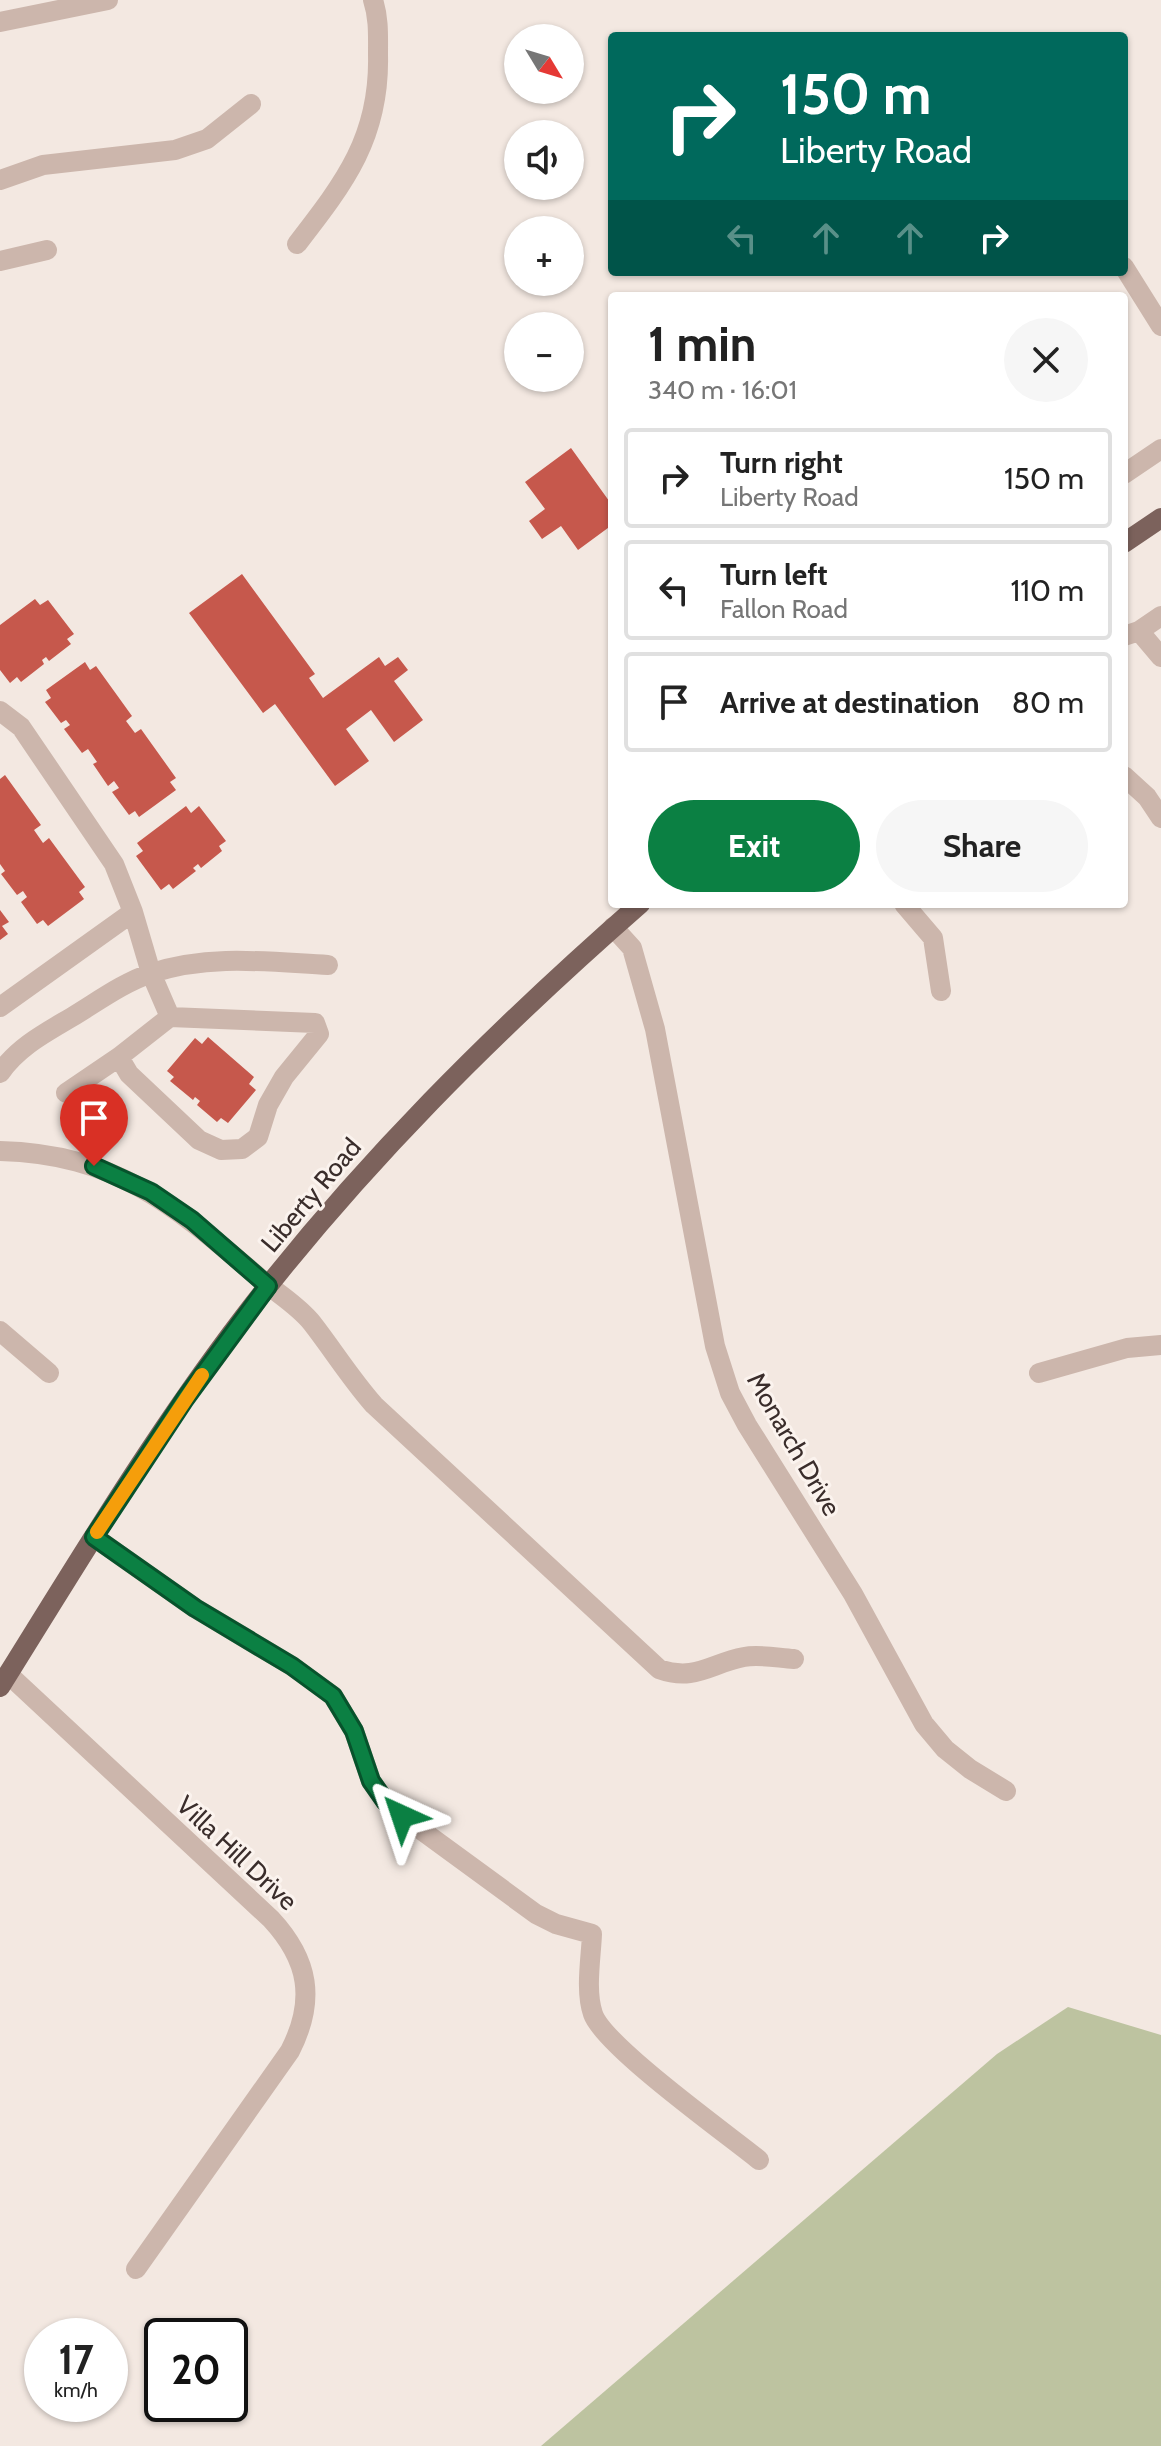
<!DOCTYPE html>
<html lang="en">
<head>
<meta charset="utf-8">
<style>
  body { margin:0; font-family:Cabin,sans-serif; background:#f6f6f6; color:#222; height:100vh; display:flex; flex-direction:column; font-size:30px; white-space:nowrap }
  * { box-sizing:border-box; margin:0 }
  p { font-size:26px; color:#767676 }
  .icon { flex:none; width:44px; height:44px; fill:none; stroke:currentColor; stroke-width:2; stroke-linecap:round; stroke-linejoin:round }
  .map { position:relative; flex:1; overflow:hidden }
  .details { position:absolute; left:608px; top:292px; width:520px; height:616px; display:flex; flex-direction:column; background:#fff; border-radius:8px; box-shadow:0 2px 6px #0004 }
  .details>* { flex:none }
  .guide { position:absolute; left:608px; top:32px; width:520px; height:244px; border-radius:8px; box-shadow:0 2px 6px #0004; background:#00695c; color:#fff; overflow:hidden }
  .needle { width:52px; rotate:128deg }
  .fabs { position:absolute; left:504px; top:24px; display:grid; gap:16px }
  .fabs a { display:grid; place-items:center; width:80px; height:80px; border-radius:50%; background:#fff; box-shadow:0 2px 6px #0004; font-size:40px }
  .speed { position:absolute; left:24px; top:2318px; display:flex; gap:16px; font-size:40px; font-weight:700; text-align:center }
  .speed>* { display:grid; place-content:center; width:104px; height:104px; border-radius:50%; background:#fff; box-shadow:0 2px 6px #0004; line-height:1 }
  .speed small { font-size:20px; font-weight:400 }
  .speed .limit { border:4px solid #111; border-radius:12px; background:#fff; color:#111 }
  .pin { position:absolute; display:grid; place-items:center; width:68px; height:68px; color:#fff; margin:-82px -34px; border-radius:50% 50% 50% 0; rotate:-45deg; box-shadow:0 0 8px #0007 }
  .pin .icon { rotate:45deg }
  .me { position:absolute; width:88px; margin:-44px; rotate:318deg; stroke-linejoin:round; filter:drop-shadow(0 0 6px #0008) }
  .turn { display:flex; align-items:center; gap:28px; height:168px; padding:0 40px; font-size:36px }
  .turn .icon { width:104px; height:104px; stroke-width:2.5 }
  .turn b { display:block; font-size:56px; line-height:68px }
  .lanes { display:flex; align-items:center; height:76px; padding:0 40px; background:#0003; justify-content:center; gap:40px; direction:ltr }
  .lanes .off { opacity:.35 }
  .round { display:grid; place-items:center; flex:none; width:84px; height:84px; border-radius:42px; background:#f6f6f6 }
  .head { display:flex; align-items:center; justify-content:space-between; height:136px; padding:0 40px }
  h1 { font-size:48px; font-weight:800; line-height:60px }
  .button { display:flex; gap:16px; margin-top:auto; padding:16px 40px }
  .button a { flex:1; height:92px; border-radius:48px; background:#0b8043; color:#fff; font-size:32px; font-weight:800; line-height:92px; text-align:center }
  .button a+a { background:#f6f6f6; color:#222 }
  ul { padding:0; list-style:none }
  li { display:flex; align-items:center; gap:24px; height:100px; margin:0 16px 12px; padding:0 24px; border:4px solid #e0e0e0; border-radius:8px }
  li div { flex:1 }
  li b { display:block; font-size:30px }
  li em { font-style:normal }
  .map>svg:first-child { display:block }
</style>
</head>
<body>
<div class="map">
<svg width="1161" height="2446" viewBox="0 0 1161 2446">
  <rect width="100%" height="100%" fill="#f3e8e1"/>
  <path fill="#bdc3a0" d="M1068 2007 1161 2035V2446H541L997 2054Z"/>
  <path fill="#c6584c" d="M571 448 612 505V525L578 550 561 526 542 539 529 521 545 509 525 482Z
    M242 574 315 674 309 678 323 698 379 657 385 666 398 657 408 670 394 681 423 720 394 742 371 710 346 729 369 761 335 786 275 704 263 713 189 613Z
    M35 599 40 605 48 600 74 634 67 639 71 644 49 661 46 657 42 660 44 664 21 682 17 677 10 683 0 670V625Z
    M85 662 90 670 96 666 132 716 126 721 135 733 141 729 176 778 170 782 176 790 139 817 135 811 129 815 112 792 119 788 114 781 108 786 93 764 97 762 88 749 82 753 64 729 70 725 66 720 61 723 45 702 51 698 46 690Z
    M5 775 41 825 34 830 43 843 49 838 85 887 79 892 84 899 48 926 43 920 37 924 21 902 27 897 23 891 17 895 1 874 5 871 0 864V779Z
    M186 806 191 813 199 806 226 841 219 846 222 851 201 868 198 864 193 868 196 871 173 889 169 884 161 890 136 856 143 851 137 843Z
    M0 910 9 922 2 926 8 934 0 940Z
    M208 1037 254 1077 249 1084 256 1090 228 1123 221 1118 217 1122 197 1105 200 1101 195 1097 193 1100 170 1081 174 1077 167 1071 195 1038 202 1044Z"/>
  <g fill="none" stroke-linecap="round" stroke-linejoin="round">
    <path stroke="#ccb6ac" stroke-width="20" d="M0 22 108 0
      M0 180 43 165 175 150 207 139 251 104
      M297 244C345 182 380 137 378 55 378 36 379 18 373 0
      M0 261 47 250
      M1124 267 1161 326
      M1124 474 1161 449
      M1139 631 1161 616
      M1124 636 1139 631 1161 657
      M0 711 21 727 114 864 133 912 151 973 170 1017
      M1124 776 1147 797 1161 818
      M904 904 933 938 941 991
      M613 927 632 948 655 1029 715 1346 730 1393 747 1425 853 1594 924 1724 945 1749 970 1769 1006 1791
      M0 1007 133 912
      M0 1073C18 1047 45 1033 72 1017 97 1002 124 982 152 973 210 954 269 962 328 965
      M66 1093 119 1057 170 1017 315 1023 319 1034 284 1077 268 1105 258 1137 242 1149 221 1150 199 1140 129 1074 119 1057
      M0 1151C115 1154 173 1204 256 1275 273 1291 297 1304 312 1323 333 1350 351 1379 374 1405L659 1669C695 1682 711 1663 744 1657 759 1654 778 1658 794 1659
      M0 1331 49 1373
      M1039 1373 1127 1348 1161 1345
      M94 1537 195 1608 292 1666 333 1696 354 1731 371 1781 385 1801 402 1816 536 1914 556 1924 592 1934C591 1958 585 1991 593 2014 604 2046 727 2134 759 2160
      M8 1674 271 1919C309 1960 316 2000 290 2051L136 2269"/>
    <path stroke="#7c625c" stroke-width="20" d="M1124 543 1161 518
      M0 1687C78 1562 154 1435 243 1318 360 1165 495 1031 640 904"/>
  </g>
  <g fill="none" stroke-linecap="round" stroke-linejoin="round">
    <g stroke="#07532c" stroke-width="20">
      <path id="route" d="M94 1166 151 1192 192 1220 268 1286 185 1399 94 1537 195 1608 292 1666 333 1696 354 1731 371 1781 385 1801 402 1816"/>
    </g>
    <use href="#route" stroke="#0b8043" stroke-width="14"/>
    <path stroke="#f59e0b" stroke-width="14" d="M97 1532 202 1375"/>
  </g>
  <g text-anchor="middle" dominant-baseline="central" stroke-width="6" stroke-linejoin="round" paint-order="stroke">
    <g font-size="26" fill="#3a2d2b" stroke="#fbf3ee">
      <text transform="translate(311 1195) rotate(-50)">Liberty Road</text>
      <text transform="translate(794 1444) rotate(60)">Monarch Drive</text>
      <text transform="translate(237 1853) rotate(43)">Villa Hill Drive</text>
    </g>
  </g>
</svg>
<div class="fabs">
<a><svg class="needle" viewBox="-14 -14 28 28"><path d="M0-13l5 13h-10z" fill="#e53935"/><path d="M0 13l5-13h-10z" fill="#767676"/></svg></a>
<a><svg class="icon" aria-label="sound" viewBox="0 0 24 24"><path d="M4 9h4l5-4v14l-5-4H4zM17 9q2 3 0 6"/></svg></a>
<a>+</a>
<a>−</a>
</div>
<div class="speed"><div>17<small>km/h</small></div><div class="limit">20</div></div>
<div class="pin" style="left:94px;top:1166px;background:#d93025"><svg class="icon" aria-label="arrive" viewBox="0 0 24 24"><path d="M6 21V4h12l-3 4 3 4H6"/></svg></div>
<svg class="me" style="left:402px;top:1816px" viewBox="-20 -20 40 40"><path d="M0-17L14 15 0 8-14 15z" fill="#0b8043" stroke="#fff" stroke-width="4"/></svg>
<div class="guide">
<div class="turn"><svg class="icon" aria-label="right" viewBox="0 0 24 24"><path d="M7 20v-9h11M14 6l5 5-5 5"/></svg><div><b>150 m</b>Liberty Road</div></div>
<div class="lanes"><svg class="icon off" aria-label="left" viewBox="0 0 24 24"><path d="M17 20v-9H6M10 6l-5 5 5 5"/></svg><svg class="icon off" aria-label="ahead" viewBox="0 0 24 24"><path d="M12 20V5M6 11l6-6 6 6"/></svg><svg class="icon off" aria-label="ahead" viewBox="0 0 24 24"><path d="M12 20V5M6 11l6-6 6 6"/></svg><svg class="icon" aria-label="right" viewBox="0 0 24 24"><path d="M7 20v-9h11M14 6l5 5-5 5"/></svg></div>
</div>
<section class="details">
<div class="head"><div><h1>1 min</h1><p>340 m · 16:01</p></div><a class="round"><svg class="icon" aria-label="close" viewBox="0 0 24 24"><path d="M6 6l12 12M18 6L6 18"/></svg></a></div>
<ul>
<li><svg class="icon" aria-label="right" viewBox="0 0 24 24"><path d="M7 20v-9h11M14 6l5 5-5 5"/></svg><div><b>Turn right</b><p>Liberty Road</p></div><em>150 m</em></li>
<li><svg class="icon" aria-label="left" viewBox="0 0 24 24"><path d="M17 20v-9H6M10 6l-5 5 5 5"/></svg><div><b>Turn left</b><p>Fallon Road</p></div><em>110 m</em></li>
<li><svg class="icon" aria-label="arrive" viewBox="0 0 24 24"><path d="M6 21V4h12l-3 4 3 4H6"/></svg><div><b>Arrive at destination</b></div><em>80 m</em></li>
</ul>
<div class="button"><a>Exit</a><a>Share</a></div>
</section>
</div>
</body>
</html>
